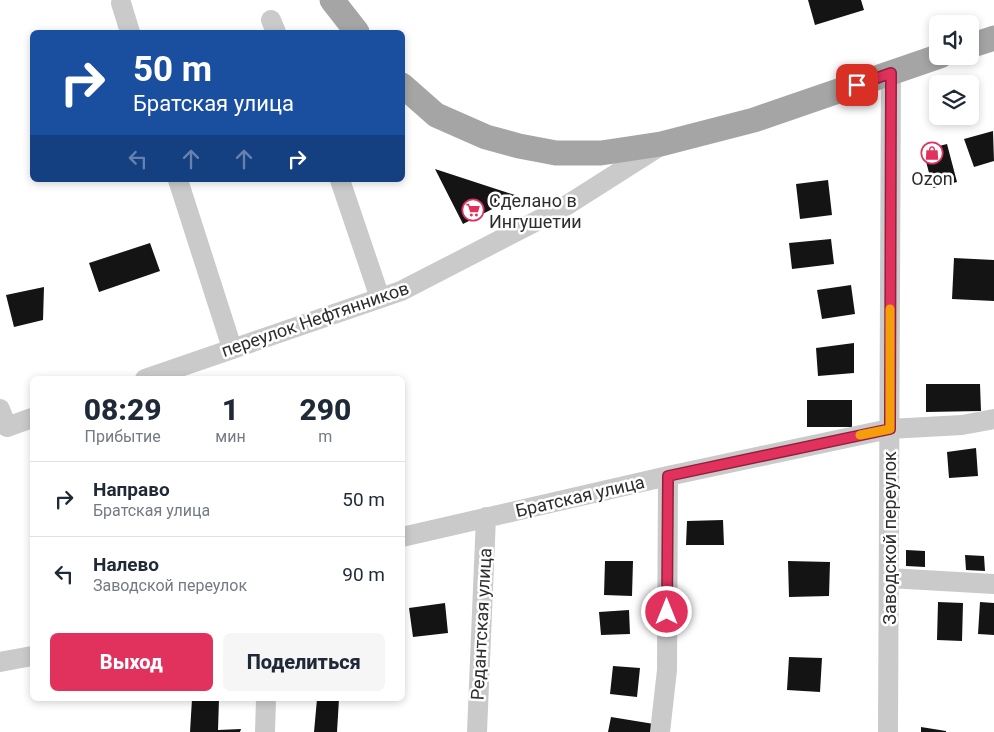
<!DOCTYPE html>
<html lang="ru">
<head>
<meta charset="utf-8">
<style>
  body { margin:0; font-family:Roboto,sans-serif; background:#f6f6f7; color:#1f2937; height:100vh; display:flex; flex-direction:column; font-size:19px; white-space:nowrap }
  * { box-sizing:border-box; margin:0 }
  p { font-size:16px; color:#747a83 }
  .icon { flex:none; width:28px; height:28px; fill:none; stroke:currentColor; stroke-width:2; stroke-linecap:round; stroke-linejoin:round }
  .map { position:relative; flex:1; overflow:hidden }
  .side { position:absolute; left:30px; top:376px; width:375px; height:325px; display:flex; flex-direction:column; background:#fff; border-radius:8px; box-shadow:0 2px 8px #0003 }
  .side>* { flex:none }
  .guide { position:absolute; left:30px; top:30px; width:375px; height:152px; border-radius:8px; box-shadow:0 2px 8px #0003; background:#1a4fa0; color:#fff; overflow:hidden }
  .controls { position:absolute; left:929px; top:15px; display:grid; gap:10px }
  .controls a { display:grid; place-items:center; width:50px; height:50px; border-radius:8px; background:#fff; box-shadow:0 2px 8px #0003; font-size:25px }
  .pin { position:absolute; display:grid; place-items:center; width:42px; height:42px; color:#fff; margin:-21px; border-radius:10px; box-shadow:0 2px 8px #0006 }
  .me { position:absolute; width:55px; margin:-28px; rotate:0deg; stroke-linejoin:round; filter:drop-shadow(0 0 4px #0008) }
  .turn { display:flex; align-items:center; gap:18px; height:105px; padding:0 20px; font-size:22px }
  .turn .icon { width:65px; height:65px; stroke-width:2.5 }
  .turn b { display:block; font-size:35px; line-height:42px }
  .lanes { display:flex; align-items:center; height:48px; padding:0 20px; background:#0003; justify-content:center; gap:25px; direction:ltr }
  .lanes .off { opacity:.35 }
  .eta { display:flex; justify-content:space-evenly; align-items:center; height:85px; text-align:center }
  .eta b { font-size:30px; font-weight:800; line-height:35px }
  .button { display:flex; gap:10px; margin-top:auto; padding:10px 20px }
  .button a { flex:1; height:58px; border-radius:8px; background:#e1325e; color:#fff; font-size:20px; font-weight:800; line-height:58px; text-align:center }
  .button a+a { background:#f6f6f7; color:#1f2937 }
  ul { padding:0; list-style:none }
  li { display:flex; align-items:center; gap:15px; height:75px; padding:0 20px; border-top:1px solid #e0e1e3 }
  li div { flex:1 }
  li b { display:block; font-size:19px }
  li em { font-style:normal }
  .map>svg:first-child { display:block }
</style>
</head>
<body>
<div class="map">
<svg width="994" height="732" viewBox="0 0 994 732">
  <rect width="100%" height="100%" fill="#fff"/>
  <path fill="#141414" d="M808 0H861L864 10 815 25Z
    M993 131 994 161 974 167 964 139Z
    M947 144 957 182 933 188 923 150Z
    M435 169 518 196 463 224Z
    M828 180 832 215 800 219 796 184Z
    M831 239 834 264 792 269 789 243Z
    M150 243 160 271 99 292 89 263Z
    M954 258 994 260V301L952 299Z
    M851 285 855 314 822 319 817 290Z
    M44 287 43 320 14 327 6 295Z
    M854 343V373L818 376 816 348Z
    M926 384H980L981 411 926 412Z
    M807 400H852V427H807Z
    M976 448 978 476 949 478 947 452Z
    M723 520 724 545H686L687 521Z
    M906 550 925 551V567L906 566Z
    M965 555 984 556 985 571 966 570Z
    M605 561H633L632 596 604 595Z
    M788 561 830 562 829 596 789 597Z
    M938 602 963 603 962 641 937 640Z
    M980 602 994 603V635L978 634Z
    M445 603 448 633 413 637 409 608Z
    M629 610 630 634 601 635 599 612Z
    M789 657 822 658 820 692 787 690Z
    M613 666 640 668 637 697 610 694Z
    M192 699H219L218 730 241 729 240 732H190Z
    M317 699H339L337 732H314Z
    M611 717 654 724 653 732H608Z
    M921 727 946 731V732H921Z"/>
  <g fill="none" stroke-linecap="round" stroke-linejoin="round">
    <path stroke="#cacaca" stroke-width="20" d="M121 3 130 32
      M271 20 276 32
      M178 180 232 348
      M340 180 380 298
      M145 379 401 291 564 207 660 146
      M0 409 7 427 32 418
      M402 537 668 476 889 429 962 425 994 419
      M889 578 994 584
      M0 662 32 656
      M265 732 266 699
      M477 732 486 517
      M660 732 667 670 668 476
      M888 732 891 73"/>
    <path stroke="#a5a5a5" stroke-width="25" d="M332 0 357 32
      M970 46 994 38
      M402 85 436 115 486 137 519 146 556 153H601L661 144 754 120 940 56"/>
  </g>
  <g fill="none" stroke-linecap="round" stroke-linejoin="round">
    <g stroke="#92203d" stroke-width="12">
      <path id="route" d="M667 612 668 476 890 429 891 73 857 85"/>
    </g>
    <use href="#route" stroke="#e1325e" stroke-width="9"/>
    <path stroke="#f59e0b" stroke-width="9" d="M860 435 890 429V309"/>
  </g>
  <defs>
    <g id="shop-ring" transform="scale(1.125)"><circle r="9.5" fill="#fff" stroke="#e1325e" stroke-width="1.5"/><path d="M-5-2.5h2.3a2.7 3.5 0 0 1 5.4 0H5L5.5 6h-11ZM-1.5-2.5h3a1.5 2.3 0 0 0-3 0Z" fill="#e1325e"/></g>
    <g id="supermarket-ring" transform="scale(1.125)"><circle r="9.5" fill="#fff" stroke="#e1325e" stroke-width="1.5"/><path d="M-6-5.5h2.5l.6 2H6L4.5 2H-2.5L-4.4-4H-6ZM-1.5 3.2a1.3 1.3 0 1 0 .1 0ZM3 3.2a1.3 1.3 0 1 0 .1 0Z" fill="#e1325e"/></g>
  </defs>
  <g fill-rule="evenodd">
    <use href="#shop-ring" x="932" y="153"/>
    <use href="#supermarket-ring" x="473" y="210"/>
  </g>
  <g text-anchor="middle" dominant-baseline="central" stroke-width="5" stroke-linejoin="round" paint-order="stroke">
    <g font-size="18" fill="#2d2d2d" stroke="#fff">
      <text x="932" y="178">Ozon</text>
      <text x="489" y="200" text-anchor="start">Сделано в<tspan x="489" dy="21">Ингушетии</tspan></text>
    </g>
    <g font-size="18" fill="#2d2d2d" stroke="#fff">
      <text transform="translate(315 319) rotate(-19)">переулок Нефтянников</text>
      <text transform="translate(580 496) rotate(-13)">Братская улица</text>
      <text transform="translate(889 538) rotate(-90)">Заводской переулок</text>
      <text transform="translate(481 624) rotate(-87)">Редантская улица</text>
    </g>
  </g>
</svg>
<div class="controls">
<a><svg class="icon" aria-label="sound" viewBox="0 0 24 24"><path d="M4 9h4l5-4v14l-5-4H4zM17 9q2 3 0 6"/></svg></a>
<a><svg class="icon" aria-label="layers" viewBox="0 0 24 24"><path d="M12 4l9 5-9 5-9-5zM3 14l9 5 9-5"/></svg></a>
</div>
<div class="pin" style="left:857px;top:85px;background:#d93025"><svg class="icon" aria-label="arrive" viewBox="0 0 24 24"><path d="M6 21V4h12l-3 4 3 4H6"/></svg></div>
<svg class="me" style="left:667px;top:612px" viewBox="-20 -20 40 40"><circle r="17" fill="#e1325e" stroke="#fff" stroke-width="3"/><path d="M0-11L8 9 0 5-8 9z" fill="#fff"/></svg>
<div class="guide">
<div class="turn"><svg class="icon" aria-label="right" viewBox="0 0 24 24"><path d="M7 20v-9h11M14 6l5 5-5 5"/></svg><div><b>50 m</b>Братская улица</div></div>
<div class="lanes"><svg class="icon off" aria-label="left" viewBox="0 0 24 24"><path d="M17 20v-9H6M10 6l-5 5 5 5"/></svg><svg class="icon off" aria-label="ahead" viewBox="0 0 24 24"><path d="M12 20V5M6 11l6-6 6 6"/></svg><svg class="icon off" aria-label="ahead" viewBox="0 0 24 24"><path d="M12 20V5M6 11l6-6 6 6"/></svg><svg class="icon" aria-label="right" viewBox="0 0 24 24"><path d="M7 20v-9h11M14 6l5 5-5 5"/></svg></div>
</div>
<section class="side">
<div class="eta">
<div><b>08:29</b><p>Прибытие</p></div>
<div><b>1</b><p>мин</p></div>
<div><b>290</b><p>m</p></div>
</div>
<ul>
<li><svg class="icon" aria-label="right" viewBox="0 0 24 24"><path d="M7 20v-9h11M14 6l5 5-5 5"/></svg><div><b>Направо</b><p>Братская улица</p></div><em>50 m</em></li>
<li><svg class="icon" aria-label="left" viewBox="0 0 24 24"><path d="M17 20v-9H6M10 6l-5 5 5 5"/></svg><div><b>Налево</b><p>Заводской переулок</p></div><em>90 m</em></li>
</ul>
<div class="button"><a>Выход</a><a>Поделиться</a></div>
</section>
</div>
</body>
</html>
